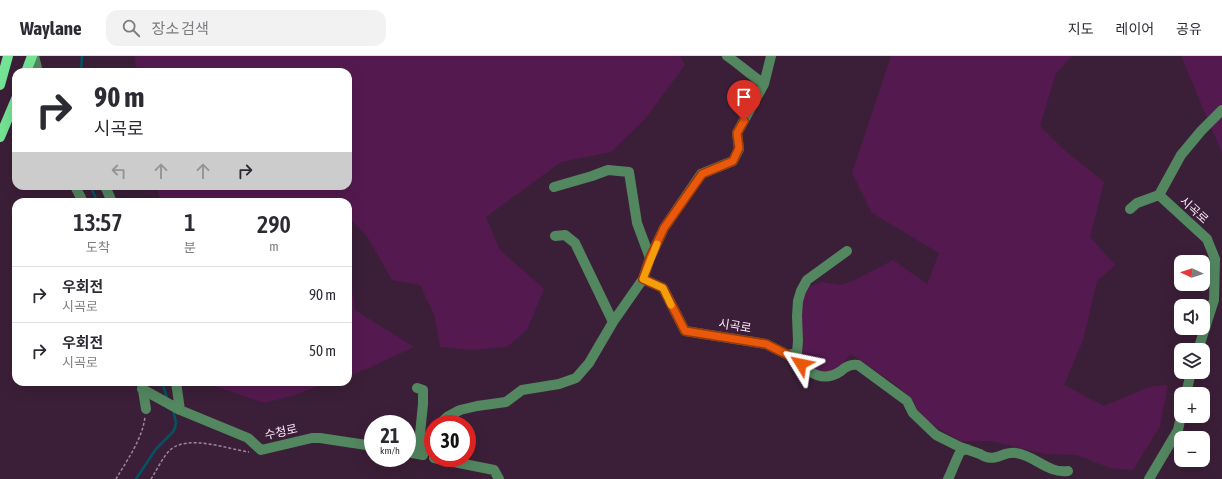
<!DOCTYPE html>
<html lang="ko">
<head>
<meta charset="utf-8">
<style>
  body { margin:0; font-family:"Asap Condensed","Noto Sans KR",sans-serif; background:#f2f2f3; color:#2b2b33; height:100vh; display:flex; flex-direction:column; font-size:15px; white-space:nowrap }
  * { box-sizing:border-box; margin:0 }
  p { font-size:13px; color:#7c7c81 }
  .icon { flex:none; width:22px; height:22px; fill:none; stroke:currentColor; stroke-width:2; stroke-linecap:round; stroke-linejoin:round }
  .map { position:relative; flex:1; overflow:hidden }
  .side { position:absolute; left:12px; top:142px; width:340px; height:188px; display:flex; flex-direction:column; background:#fff; border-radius:12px; box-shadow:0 4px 16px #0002 }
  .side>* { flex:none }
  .top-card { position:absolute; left:12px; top:12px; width:340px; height:122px; border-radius:12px; box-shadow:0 4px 16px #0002; background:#fff; color:#2b2b33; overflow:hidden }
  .needle { width:26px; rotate:273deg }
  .buttons { position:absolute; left:1174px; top:199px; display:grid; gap:8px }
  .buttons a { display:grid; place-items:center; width:36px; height:36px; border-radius:8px; background:#fff; box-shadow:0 4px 16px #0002; font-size:20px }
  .speed { position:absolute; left:364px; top:359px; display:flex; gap:8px; font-size:20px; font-weight:700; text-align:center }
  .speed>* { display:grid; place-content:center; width:52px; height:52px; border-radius:50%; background:#fff; box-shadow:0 4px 16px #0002; line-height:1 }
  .speed small { font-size:10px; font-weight:400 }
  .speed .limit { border:6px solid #d22; background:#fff; color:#111 }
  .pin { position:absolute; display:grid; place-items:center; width:34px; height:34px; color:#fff; margin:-41px -17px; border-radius:50% 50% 50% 0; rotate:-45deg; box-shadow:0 0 4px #0007 }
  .pin .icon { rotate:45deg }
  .me { position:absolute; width:44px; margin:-22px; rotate:305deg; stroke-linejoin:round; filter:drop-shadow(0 0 3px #0008) }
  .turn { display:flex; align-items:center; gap:14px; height:84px; padding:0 16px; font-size:18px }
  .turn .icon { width:52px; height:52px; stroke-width:2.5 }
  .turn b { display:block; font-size:28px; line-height:34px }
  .lanes { display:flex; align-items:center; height:38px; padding:0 16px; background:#0003; justify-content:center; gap:20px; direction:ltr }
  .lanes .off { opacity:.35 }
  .eta { display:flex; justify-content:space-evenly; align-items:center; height:68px; text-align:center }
  .eta b { font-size:24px; font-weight:600; line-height:28px }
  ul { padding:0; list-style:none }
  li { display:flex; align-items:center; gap:12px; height:56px; padding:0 16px; border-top:1px solid #e1e1e2 }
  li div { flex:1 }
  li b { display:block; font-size:15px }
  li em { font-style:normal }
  header { display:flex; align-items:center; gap:24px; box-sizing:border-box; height:56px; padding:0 20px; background:#fff; border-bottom:1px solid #e1e1e2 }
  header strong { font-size:19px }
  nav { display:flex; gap:22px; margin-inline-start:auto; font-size:14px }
  .search { width:280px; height:36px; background:#f2f2f3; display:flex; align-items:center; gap:10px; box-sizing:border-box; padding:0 14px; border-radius:12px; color:#7c7c81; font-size:15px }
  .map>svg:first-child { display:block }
</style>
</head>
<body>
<header>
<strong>Waylane</strong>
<div class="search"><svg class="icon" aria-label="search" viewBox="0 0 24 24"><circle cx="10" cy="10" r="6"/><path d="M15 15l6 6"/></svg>장소 검색</div>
<nav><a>지도</a><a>레이어</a><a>공유</a></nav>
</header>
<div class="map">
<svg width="1222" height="423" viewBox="0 0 1222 423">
  <rect width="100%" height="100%" fill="#3b1f38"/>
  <path fill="#541a4f" d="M135 0H680L685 9 645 63 611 96 561 106 486 161 500 194 544 233 527 274 507 291 471 294 440 291 434 258 420 229 392 224 368 182 350 162 348 206V146H160L157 130H348V16H136Z
    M891 0H1072L1056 17 1040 70 1063 93 1104 126 1090 181 1115 209 1097 225 1083 284 1064 329 1104 350 1149 331 1168 329 1160 370 1133 414 1110 412 1077 399 1045 398 991 385H961L931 368 920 359 914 346 899 331 851 298 840 310 831 316 817 317 800 301 803 290 801 269V245L809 231 821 226 841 229 853 225 893 204 927 228 939 197 872 157 852 117Z
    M1181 0H1222V97Z
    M348 207 355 254 414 291 364 314 348 320Z
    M211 326H330L292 340 264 347 214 330Z"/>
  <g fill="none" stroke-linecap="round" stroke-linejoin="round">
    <path stroke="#005561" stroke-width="2.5" d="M81 16 82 0
      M90 130 98 146
      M162 326 167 342
      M136 423 156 393 172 377 175 372 176 366 173 354"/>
    <path stroke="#9e869b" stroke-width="1.5" stroke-dasharray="3 2" stroke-linecap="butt" d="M116 423C127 404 142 384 145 361
      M151 423C157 414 162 402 170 394 188 378 227 393 249 396"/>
    <path stroke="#538760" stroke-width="10" d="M34 0 38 16
      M727 0C740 9 751 19 764 28
      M75 130 83 146
      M105 130 112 146
      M554 131 592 120 608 114 629 116 637 167 650 202
      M1130 153 1137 147 1159 139
      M555 180 565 179 575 187 613 266
      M643 223 663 232 685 275 766 288 788 299 797 297 798 285 797 260 798 245 801 235 807 224 847 195
      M1198 294 1214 244 1215 203 1207 183 1159 139 1181 99 1201 75 1222 54
      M788 299C805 311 819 330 841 315 846 310 851 308 858 309L907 345 913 357 936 379 960 391 980 398C994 408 1002 395 1016 397 1034 399 1048 418 1068 415
      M176 326 180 354
      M142 328 146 353
      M417 332 423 334V348L418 398
      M142 333 180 354 248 382 261 394 312 382H320L373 390
      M1186 338 1191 316
      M440 368 447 361 460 354 477 350 506 346 522 334 559 328 576 322 589 307 613 266 643 223 650 202 664 172 701 118 733 105 739 93 737 77 764 28 771 0
      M407 396 423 399
      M419 396 433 374
      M434 402 494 414 499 423
      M948 423C951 418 958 398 961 395 963 394 964 394 967 393
      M1149 423 1178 374 1181 360"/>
    <path stroke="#74e494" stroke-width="10" d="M26 16 32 0
      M0 29 8 0
      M0 81 16 43"/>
  </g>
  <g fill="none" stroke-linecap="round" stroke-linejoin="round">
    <g stroke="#983908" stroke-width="10">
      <path id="route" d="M744 65 737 77 739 92 733 105 702 118 664 172 650 202 643 223 663 232 685 275 766 288 788 299 801 308"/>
    </g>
    <use href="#route" stroke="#ea580c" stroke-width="7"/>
    <path stroke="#f59e0b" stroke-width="7" d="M657 188 643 223 663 232 671 249"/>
  </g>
  <g text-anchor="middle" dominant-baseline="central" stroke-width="4" stroke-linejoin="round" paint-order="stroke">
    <g font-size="12" fill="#fbe8f8" stroke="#3b1f38">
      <text transform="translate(1194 154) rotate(42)">시곡로</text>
      <text transform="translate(735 270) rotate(9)">시곡로</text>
      <text transform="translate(281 376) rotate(-13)">수청로</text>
    </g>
  </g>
</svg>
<div class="buttons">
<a><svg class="needle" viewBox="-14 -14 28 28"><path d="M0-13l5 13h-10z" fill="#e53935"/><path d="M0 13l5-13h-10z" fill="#7c7c81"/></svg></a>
<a><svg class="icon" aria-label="sound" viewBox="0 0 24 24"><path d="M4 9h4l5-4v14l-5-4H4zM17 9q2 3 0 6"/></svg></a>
<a><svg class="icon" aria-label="layers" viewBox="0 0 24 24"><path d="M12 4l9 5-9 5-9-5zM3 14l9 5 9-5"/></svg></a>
<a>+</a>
<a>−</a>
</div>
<div class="speed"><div>21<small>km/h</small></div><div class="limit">30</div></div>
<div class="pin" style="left:744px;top:65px;background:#d93025"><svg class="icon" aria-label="arrive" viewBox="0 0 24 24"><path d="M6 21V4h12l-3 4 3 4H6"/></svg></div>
<svg class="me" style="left:801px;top:308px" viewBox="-20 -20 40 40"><path d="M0-17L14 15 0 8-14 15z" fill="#ea580c" stroke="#fff" stroke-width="4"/></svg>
<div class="top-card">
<div class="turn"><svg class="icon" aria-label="right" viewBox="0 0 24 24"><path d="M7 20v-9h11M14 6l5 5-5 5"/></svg><div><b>90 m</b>시곡로</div></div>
<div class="lanes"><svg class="icon off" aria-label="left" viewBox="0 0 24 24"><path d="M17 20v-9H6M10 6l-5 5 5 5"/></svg><svg class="icon off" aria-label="ahead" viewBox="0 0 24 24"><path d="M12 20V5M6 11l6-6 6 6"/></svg><svg class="icon off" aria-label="ahead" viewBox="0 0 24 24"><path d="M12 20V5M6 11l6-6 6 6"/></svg><svg class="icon" aria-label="right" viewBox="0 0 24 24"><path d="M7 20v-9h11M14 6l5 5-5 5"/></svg></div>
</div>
<section class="side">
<div class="eta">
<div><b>13:57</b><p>도착</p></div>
<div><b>1</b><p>분</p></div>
<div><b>290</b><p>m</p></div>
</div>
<ul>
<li><svg class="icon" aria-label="right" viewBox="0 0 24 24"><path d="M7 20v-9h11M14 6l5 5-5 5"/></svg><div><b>우회전</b><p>시곡로</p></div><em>90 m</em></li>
<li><svg class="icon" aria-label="right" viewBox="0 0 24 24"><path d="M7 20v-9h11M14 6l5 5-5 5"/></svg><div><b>우회전</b><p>시곡로</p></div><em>50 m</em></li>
</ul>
</section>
</div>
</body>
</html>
